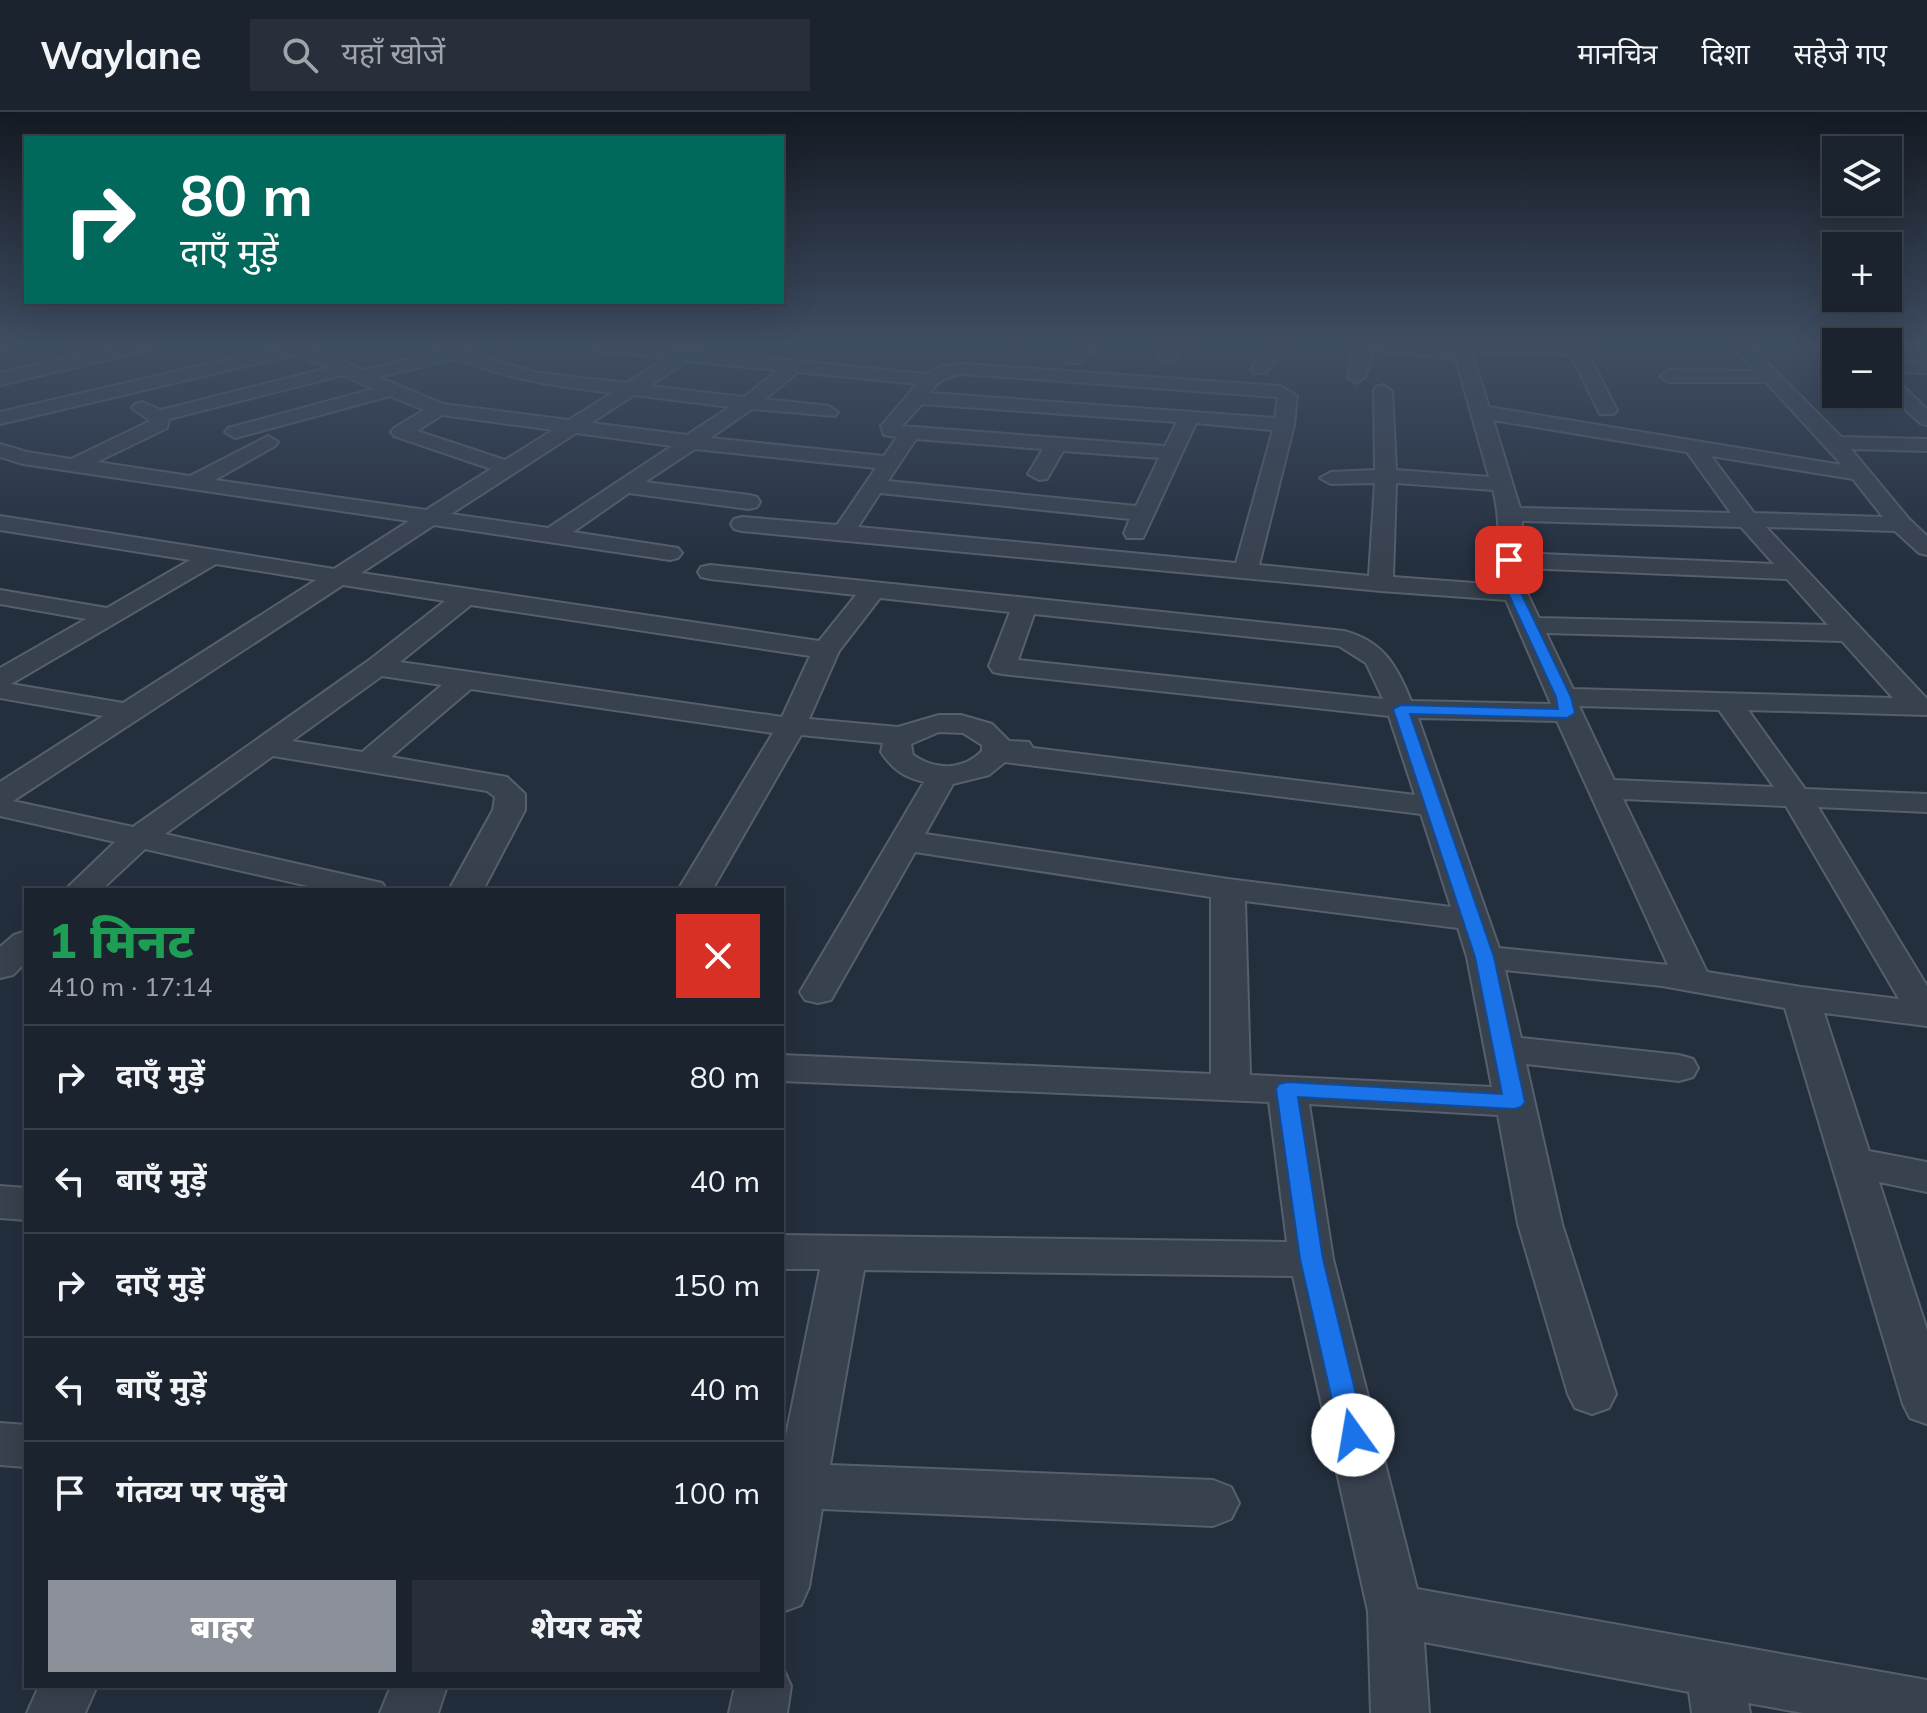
<!DOCTYPE html>
<html lang="hi">
<head>
<meta charset="utf-8">
<style>
  body { margin:0; font-family:Mulish,"Noto Sans Devanagari",sans-serif; background:#282f3a; color:#f1f3f6; height:100vh; display:flex; flex-direction:column; font-size:30px; white-space:nowrap }
  * { box-sizing:border-box; margin:0 }
  p { font-size:26px; color:#a0a4aa }
  .icon { flex:none; width:44px; height:44px; fill:none; stroke:currentColor; stroke-width:2; stroke-linecap:round; stroke-linejoin:round }
  .map { position:relative; flex:1; overflow:hidden }
  .drawer { position:absolute; left:24px; top:776px; width:760px; height:800px; display:flex; flex-direction:column; background:#1b232e; border-radius:0px; box-shadow:0 8px 32px #0002,0 0 0 2px #39404a }
  .drawer>* { flex:none }
  .guide { position:absolute; left:24px; top:24px; width:760px; height:168px; border-radius:0px; box-shadow:0 8px 32px #0002,0 0 0 2px #39404a; background:#00695c; color:#fff; overflow:hidden }
  .buttons { position:absolute; left:1822px; top:24px; display:grid; gap:16px }
  .buttons a { display:grid; place-items:center; width:80px; height:80px; border-radius:0px; background:#1b232e; box-shadow:0 8px 32px #0002,0 0 0 2px #39404a; font-size:40px }
  .pin { position:absolute; display:grid; place-items:center; width:68px; height:68px; color:#fff; margin:-34px; border-radius:16px; box-shadow:0 4px 12px #0006 }
  .me { position:absolute; width:88px; margin:-44px; rotate:347deg; stroke-linejoin:round; filter:drop-shadow(0 0 6px #0008) }
  .turn { display:flex; align-items:center; gap:28px; height:168px; padding:0 24px; font-size:36px }
  .turn .icon { width:104px; height:104px; stroke-width:2.5 }
  .turn b { display:block; font-size:56px; line-height:68px }
  .round { display:grid; place-items:center; flex:none; width:84px; height:84px; border-radius:0px; background:#282f3a }
  .headline { display:flex; align-items:center; justify-content:space-between; height:136px; padding:0 24px }
  h1 { font-size:48px; font-weight:800; line-height:60px; color:#1e9e55 }
  .primary-button { display:flex; gap:16px; margin-top:auto; padding:16px 24px }
  .primary-button a { flex:1; height:92px; border-radius:0px; background:#8c9099; color:#fff; font-size:32px; font-weight:800; line-height:92px; text-align:center }
  .primary-button a+a { background:#282f3a; color:#f1f3f6 }
  ul { padding:0; list-style:none }
  li { display:flex; align-items:center; gap:24px; height:104px; padding:0 24px; border-top:2px solid #39404a }
  li div { flex:1 }
  li b { display:block; font-size:30px }
  li em { font-style:normal }
  header { display:flex; align-items:center; gap:48px; box-sizing:border-box; height:112px; padding:0 40px; background:#1b232e; border-bottom:2px solid #39404a }
  header strong { font-size:38px }
  nav { display:flex; gap:44px; margin-inline-start:auto; font-size:28px }
  .search { width:560px; height:72px; background:#282f3a; display:flex; align-items:center; gap:20px; box-sizing:border-box; padding:0 28px; border-radius:0px; color:#a0a4aa; font-size:30px }
  .map>svg:first-child { display:block }
</style>
</head>
<body>
<header>
<strong>Waylane</strong>
<div class="search"><svg class="icon" aria-label="search" viewBox="0 0 24 24"><circle cx="10" cy="10" r="6"/><path d="M15 15l6 6"/></svg>यहाँ खोजें</div>
<nav><a>मानचित्र</a><a>दिशा</a><a>सहेजे गए</a></nav>
</header>
<div class="map">
<svg width="1927" height="1601" viewBox="0 0 1927 1601">
  <rect width="100%" height="100%" fill="#242f3e"/>
  <g fill="none" stroke-linecap="round" stroke-linejoin="round">
    <g stroke="#565f6c" stroke-width="4">
      <path id="minor" d="M0 234H12L0 239Z
        M75 234C85 234 93 235 102 237 113 238 137 234 151 234L148 238 0 273V261L84 242 77 239Z
        M286 234H317L315 237 363 258 441 239 435 234H458L492 248 538 261 627 271 666 246 597 239 588 234H646L926 262 942 254 964 252 1280 274 1297 284 1294 313 1259 453 1369 464 1375 371 1331 372 1320 366 1331 360 1375 358 1374 279 1376 275 1383 273 1392 279 1396 358 1489 365 1456 247 1382 239 1374 235 1365 265 1356 271 1347 265 1356 234H1584L1617 298 1614 302H1600L1571 243 1471 239 1489 295 1842 353 1766 270H1669L1660 264 1669 258 1755 259 1732 234H1751L1841 325 1927 327V339L1851 337 1909 407 1927 424V443L1919 441 1895 419 1766 415 1927 587V603L1748 598 1805 677 1927 682V700L1818 695 1927 874V914L1824 901 1869 1039 1927 1050V1080L1879 1070 1927 1218V1312L1910 1306 1903 1292 1785 896 1662 874 1505 858 1521 926 1679 943 1693 947 1698 956 1693 965 1679 969 1526 952 1562 1112 1616 1282 1609 1296 1592 1302 1575 1296 1568 1282 1518 1112 1498 1003 1309 992 1333 1147 1417 1477 1927 1568V1601H1803L1748 1591 1750 1601H1692L1689 1580 1424 1530 1429 1601H1371L1368 1499 1293 1164 864 1158 830 1353 1213 1368 1231 1375 1239 1391 1231 1407 1213 1414 822 1397 809 1475 801 1493 782 1500V1343L820 1157H782V1123L1287 1130 1269 990 782 969V943L1211 962V785L915 740 831 888 818 891 805 888 800 880 924 670C904 665 893 658 881 640L883 631 801 623 712 778H678L773 621 471 577 391 645 507 665 525 682V698L483 778H449L493 698 495 685 487 679 273 644 165 722 382 771 387 778H326L145 737 101 778H65L115 730 0 704V670L103 604 0 586V556L86 507 0 492V478L107 496 190 448 0 418V404L334 457 409 409 23 352 0 345V332L27 340 71 347 150 309 132 296 135 292 142 290 161 298 328 256 297 242 0 312V300ZM457 246C507 268 558 274 612 281L569 308 443 292 379 265ZM687 249 778 258 744 285 649 274ZM798 260 917 272 881 314 884 323 897 325 884 344 710 326 752 297 835 304 838 300 828 294 765 287ZM964 262 1276 285 1278 286 1275 306 930 281C938 268 949 263 964 262ZM343 263 373 277 228 316 225 320 235 326 390 284 424 298 394 316 391 320 394 324 491 357 426 398 215 368 275 334 278 330 268 324 190 364 97 350 167 316 169 307ZM634 283 730 295 687 323 591 311ZM922 292 1177 310 1165 334 902 314ZM442 303 553 318 505 348 417 319ZM1493 308 1687 340 1731 401 1520 396ZM1196 311 1273 318 1236 451 858 415 880 381 1130 407 1124 421 1127 426H1143ZM576 321 672 334 548 416 451 402ZM916 327 1043 337 1028 362 1039 368 1047 367 1063 339 1159 346 1136 394 888 369ZM695 337 876 356 837 413 742 405 734 407 731 412 734 417 742 419 1381 479 1506 488 1551 592 1411 589C1397 554 1383 529 1344 519L710 453 701 455 698 460 701 465 710 467 856 483 819 529 361 461 434 413 670 448 678 446 682 441 678 436 573 420 629 381 749 397 757 395 760 390 757 385 749 383 645 370ZM1711 344 1853 367 1883 405 1754 401ZM1396 371 1493 378C1502 410 1496 440 1501 473L1393 465ZM1522 409 1741 415 1774 452 1521 441ZM216 452 316 468 123 591 11 572ZM1522 456 1787 467 1828 513 1539 506 1527 481ZM343 473 445 489 368 549 133 715 13 689ZM880 486 1010 500 989 554 993 560 1002 562 1389 604 1415 683 1033 636 1029 630 1009 629 992 612 961 603H939L898 615 809 607 839 539ZM471 493 810 544 782 605 400 550ZM1034 502 1339 534 1366 551 1383 587 1018 548ZM1546 521 1842 529 1893 586 1573 577ZM382 564 442 573 362 640 292 629ZM1579 594 1719 598 1774 675 1614 668ZM1418 606 1557 609 1668 853 1499 836ZM939 620 963 621 982 633V639C963 659 934 658 913 643L911 632ZM1005 650 1421 702 1451 795 1228 767 925 722 953 672 989 663ZM1623 687 1786 694 1899 887 1801 875 1707 860ZM1245 789 1458 816 1467 845 1492 975 1250 963Z
        M1076 234H1095L1079 251H1067L1064 247Z
        M1168 234H1186L1173 249 1167 250 1158 245Z
        M1266 234H1284L1266 261H1254L1251 257Z
        M1888 250 1927 251V261L1888 260Z
        M1888 265 1895 267 1927 297V313L1920 311 1888 281Z
        M26 819V850L13 863 0 866V835L14 823Z
        M0 1074 26 1076V1108L0 1106Z
        M0 1311 26 1313V1355L0 1353Z
        M782 1554 791 1574 787 1601H729L735 1574H782Z
        M39 1574H97L85 1601H27Z
        M391 1574H447L438 1601H380Z"/>
    </g>
    <use href="#minor" fill="#38414e" fill-rule="evenodd"/>
  </g>
  <linearGradient id="sky" x2="0" y2="1"><stop stop-color="#141a22"/><stop offset="0.51" stop-color="#3f4d63"/><stop offset="1" stop-color="#3f4d63" stop-opacity="0"/></linearGradient>
  <rect width="1927" height="458" fill="url(#sky)"/>
  <path fill="#1a73e8" stroke="#114b97" stroke-width="2" d="M1509 444 1516 448 1521 481 1571 585 1575 601 1567 606 1410 602 1494 845 1525 990 1521 995 1514 997 1298 985 1323 1147 1366 1323 1363 1331 1353 1334 1344 1331 1340 1323 1300 1147 1276 977 1279 972 1287 970 1502 982 1475 845 1393 597 1401 593 1558 597 1556 585 1508 481 1503 448Z"/>
</svg>
<div class="buttons">
<a><svg class="icon" aria-label="layers" viewBox="0 0 24 24"><path d="M12 4l9 5-9 5-9-5zM3 14l9 5 9-5"/></svg></a>
<a>+</a>
<a>−</a>
</div>
<div class="pin" style="left:1509px;top:448px;background:#d93025"><svg class="icon" aria-label="arrive" viewBox="0 0 24 24"><path d="M6 21V4h12l-3 4 3 4H6"/></svg></div>
<svg class="me" style="left:1353px;top:1323px" viewBox="-20 -20 40 40"><circle r="19" fill="#fff"/><path d="M0-13L10 11 0 6-10 11z" fill="#1a73e8"/></svg>
<div class="guide">
<div class="turn"><svg class="icon" aria-label="right" viewBox="0 0 24 24"><path d="M7 20v-9h11M14 6l5 5-5 5"/></svg><div><b>80 m</b>दाएँ मुड़ें</div></div>
</div>
<section class="drawer">
<div class="headline"><div><h1>1 मिनट</h1><p>410 m · 17:14</p></div><a class="round" style="background:#d93025;color:#fff"><svg class="icon" aria-label="close" viewBox="0 0 24 24"><path d="M6 6l12 12M18 6L6 18"/></svg></a></div>
<ul>
<li><svg class="icon" aria-label="right" viewBox="0 0 24 24"><path d="M7 20v-9h11M14 6l5 5-5 5"/></svg><div><b>दाएँ मुड़ें</b></div><em>80 m</em></li>
<li><svg class="icon" aria-label="left" viewBox="0 0 24 24"><path d="M17 20v-9H6M10 6l-5 5 5 5"/></svg><div><b>बाएँ मुड़ें</b></div><em>40 m</em></li>
<li><svg class="icon" aria-label="right" viewBox="0 0 24 24"><path d="M7 20v-9h11M14 6l5 5-5 5"/></svg><div><b>दाएँ मुड़ें</b></div><em>150 m</em></li>
<li><svg class="icon" aria-label="left" viewBox="0 0 24 24"><path d="M17 20v-9H6M10 6l-5 5 5 5"/></svg><div><b>बाएँ मुड़ें</b></div><em>40 m</em></li>
<li><svg class="icon" aria-label="arrive" viewBox="0 0 24 24"><path d="M6 21V4h12l-3 4 3 4H6"/></svg><div><b>गंतव्य पर पहुँचे</b></div><em>100 m</em></li>
</ul>
<div class="primary-button"><a>बाहर</a><a>शेयर करें</a></div>
</section>
</div>
</body>
</html>
